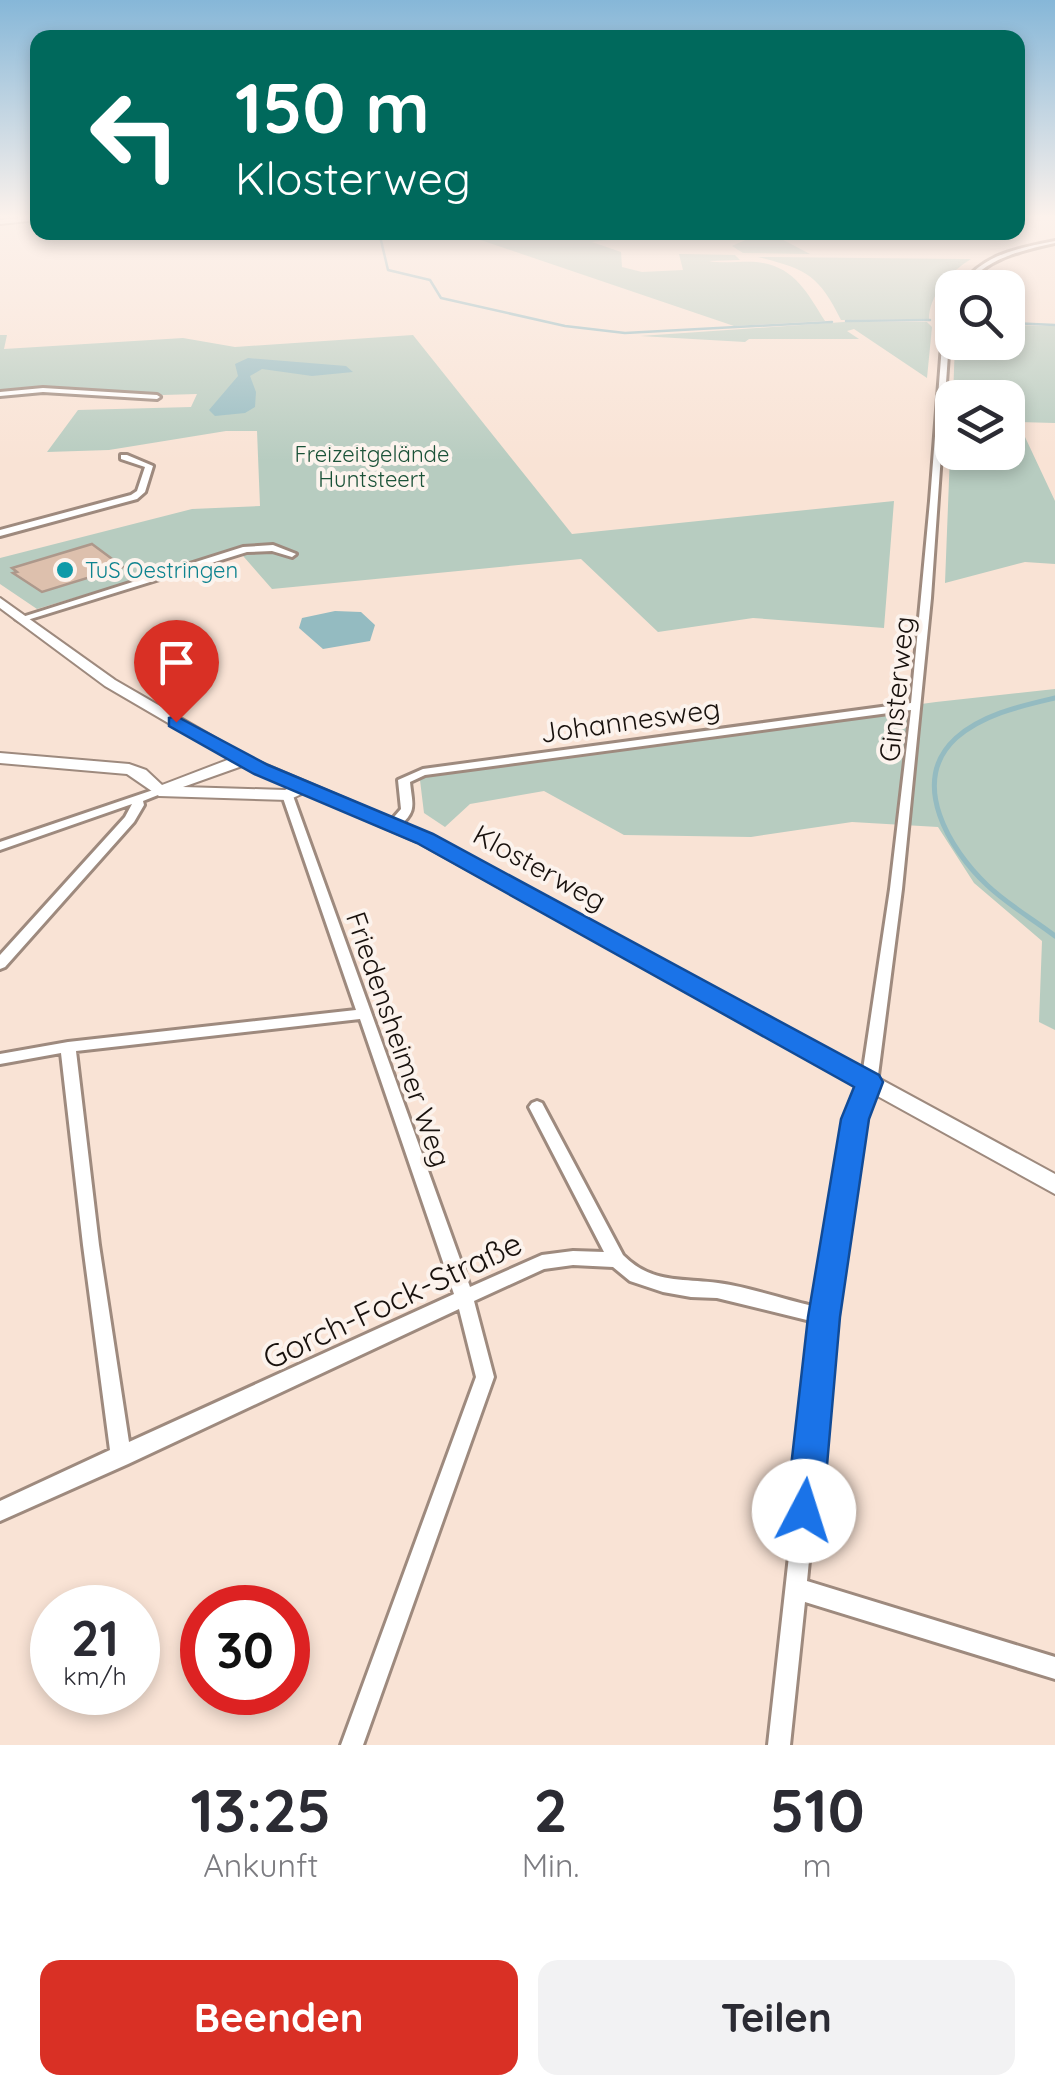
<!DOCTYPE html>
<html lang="de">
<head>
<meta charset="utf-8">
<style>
  body { margin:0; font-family:Quicksand,sans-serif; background:#f2f2f3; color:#2b2b33; height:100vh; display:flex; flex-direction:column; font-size:38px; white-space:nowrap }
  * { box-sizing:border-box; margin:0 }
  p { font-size:32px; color:#7c7c81 }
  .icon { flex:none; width:55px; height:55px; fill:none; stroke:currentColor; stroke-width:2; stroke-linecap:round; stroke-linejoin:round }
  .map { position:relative; height:1745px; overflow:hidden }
  .drawer { display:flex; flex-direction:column; background:#fff; flex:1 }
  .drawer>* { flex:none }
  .banner { position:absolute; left:30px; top:30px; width:995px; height:210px; border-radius:20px; box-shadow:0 5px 15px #0003; background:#00695c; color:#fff; overflow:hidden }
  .fabs { position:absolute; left:935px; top:270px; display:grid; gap:20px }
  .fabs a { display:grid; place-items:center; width:90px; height:90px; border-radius:20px; background:#fff; box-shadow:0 5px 15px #0003; font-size:50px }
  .speed { position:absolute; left:30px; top:1585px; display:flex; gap:20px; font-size:50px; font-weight:700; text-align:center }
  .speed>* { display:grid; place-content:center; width:130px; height:130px; border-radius:50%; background:#fff; box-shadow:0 5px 15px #0003; line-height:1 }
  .speed small { font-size:25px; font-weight:400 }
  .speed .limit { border:15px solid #d22; background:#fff; color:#111 }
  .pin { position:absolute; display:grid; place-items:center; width:85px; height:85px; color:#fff; margin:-102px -42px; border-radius:50% 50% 50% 0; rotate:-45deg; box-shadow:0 0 10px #0007 }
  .pin .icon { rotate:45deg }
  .me { position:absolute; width:110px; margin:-55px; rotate:5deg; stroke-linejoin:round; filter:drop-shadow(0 0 8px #0008) }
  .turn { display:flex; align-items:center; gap:35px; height:210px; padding:0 40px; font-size:45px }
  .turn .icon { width:130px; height:130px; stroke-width:2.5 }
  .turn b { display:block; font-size:70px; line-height:85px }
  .eta { display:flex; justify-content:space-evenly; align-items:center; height:170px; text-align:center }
  .eta b { font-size:60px; font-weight:700; line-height:70px }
  .cta { display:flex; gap:20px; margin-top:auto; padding:20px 40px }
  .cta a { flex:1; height:115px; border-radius:20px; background:#d93025; color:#fff; font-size:40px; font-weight:700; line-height:115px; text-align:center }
  .cta a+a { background:#f2f2f3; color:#2b2b33 }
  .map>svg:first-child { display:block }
</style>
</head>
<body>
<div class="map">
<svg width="1055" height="1745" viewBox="0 0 1055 1745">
  <rect width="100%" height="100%" fill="#f9e3d5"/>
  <path fill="#b7ccc0" d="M551 232 579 239 638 234 641 236 592 242 621 252 622 267 642 272 683 270 679 254 735 255 740 260 709 261C723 264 740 261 756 262 794 266 806 291 825 321L734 326 460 233Z
    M763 232 770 233 810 254 743 253 732 246Z
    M758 257 967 259H971C951 271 929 295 929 319L841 320C819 275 806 269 758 257Z
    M844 322H927L932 327 927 378 854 329 847 331 859 339H749L745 342 640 336Z
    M1008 325 1055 326V423L1018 422 1055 501V564L1025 562 945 583 952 403V452H1008V398L953 397 955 343 1008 342Z
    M0 335H7L4 349 183 338 235 347 413 335 572 534 894 501 884 628 753 618 658 632 581 559 272 589 237 549 37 609 0 584V558L192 509 260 506 257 431H226L109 450 47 452 78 410 191 407 197 394 129 396 46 388 0 391Z
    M1055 689V1030L1039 1022 1042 941 974 883 938 827 852 822 751 837 624 835 544 791 470 804 445 827 424 813 419 772 936 702Z"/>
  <path fill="#94bbc1" d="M248 358 346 366 353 372 312 376 262 369 250 376 256 392 255 407 245 413 215 416 209 410 238 376 235 364Z
    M335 611 361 612 375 625 370 641 323 649 299 628 302 618Z"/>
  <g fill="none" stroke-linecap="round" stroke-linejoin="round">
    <path stroke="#94bbc1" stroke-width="2.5" d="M379 232 388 270 430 280 441 298 565 326 625 333 832 322
      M846 321 930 320
      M1008 323 1055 325"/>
    <path stroke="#94bbc1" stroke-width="5" d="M1055 698C1021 706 983 714 956 738 908 782 950 850 987 885 1008 905 1033 919 1055 936"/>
  </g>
  <path fill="#ddc0ad" stroke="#ad988b" stroke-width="2.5" d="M92 544 123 567 42 592 13 573 17 572 12 568Z"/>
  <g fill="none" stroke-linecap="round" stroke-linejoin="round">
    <g stroke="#9e8a7e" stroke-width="6">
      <path id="minor" d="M1055 241V243C1019 251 987 258 963 288H958C984 254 1015 249 1055 241Z
        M952 297 931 598 902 889 877 1083 863 1119 833 1317 807 1581 1055 1657V1679L805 1602 790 1745H768L815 1322 717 1298 691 1297 663 1292 630 1281 613 1267 573 1265 544 1269 474 1301 494 1377 363 1745H341L476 1377 459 1309 128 1464 0 1521V1501L110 1450 83 1245 61 1053 0 1064V1054L68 1042 356 1010 282 795 288 792 292 793 470 1287 542 1255 573 1251 604 1252 529 1107 532 1103 537 1101 542 1103 623 1255C652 1284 681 1278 718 1283 749 1287 785 1300 817 1307L847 1119 861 1083 890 889 911 710 425 775 410 782C412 804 418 811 398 827H390L388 824 401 809 398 780 423 769 911 703 930 501 945 306ZM360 1019 454 1294 129 1442 99 1245 76 1051Z
        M43 388 157 395 160 397 157 399 43 392 0 396V392Z
        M121 455H127L153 466 145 492 137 499 0 536V530L131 495 137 491 145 467 121 459Z
        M273 545 296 554 292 557 272 551 247 552 24 621 21 622 16 619 243 547Z
        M159 788 163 789 165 791 163 793 143 801 144 805 134 822 5 967 0 969V955L125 817 132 804 0 850V842Z"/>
    </g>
    <g stroke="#9e8a7e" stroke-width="4">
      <path id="tertiary" d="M38 216V220L0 224V220Z
        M0 598 115 680 248 757 431 835 1055 1174V1194L419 843 304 793 288 800 159 796 127 774 0 763V753L129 764 146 770 162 785 230 759 105 686 0 608ZM242 766 291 787 285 790 183 787Z"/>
    </g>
    <use href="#minor" fill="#fff" fill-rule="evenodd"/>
    <use href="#tertiary" fill="#fff" fill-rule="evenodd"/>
  </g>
  <linearGradient id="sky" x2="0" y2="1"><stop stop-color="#86b7d8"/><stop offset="0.47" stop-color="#fcf2ec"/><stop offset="1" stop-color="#fcf2ec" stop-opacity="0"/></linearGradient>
  <rect width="1055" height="461" fill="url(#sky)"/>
  <path fill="#1a73e8" stroke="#114b97" stroke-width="2.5" d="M176 716 268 765 433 834 879 1075 883 1082 869 1119 840 1317 823 1511 817 1524 804 1529 792 1524 786 1511 808 1317 841 1119 854 1087 417 843 254 774 169 726V718Z"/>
  <circle fill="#0f9aa8" stroke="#fcf3ed" stroke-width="4" cx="65" cy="570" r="10"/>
  <g text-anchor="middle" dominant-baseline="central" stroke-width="8" stroke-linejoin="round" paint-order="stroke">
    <g font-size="22" fill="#1b5238" stroke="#fcf3ed">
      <text x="372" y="454">Freizeitgelände<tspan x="372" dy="25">Huntsteert</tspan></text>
    </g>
    <g font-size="22" fill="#0d838f" stroke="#fcf3ed" text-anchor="start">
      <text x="85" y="570">TuS Oestringen</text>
    </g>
    <g font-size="28" fill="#18110d" stroke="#fcf3ed">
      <text transform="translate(896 689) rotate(-84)">Ginsterweg</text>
      <text transform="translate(630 720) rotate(-8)">Johannesweg</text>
      <text transform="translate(540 867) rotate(29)">Klosterweg</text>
      <text transform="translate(399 1039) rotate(71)">Friedensheimer Weg</text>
    </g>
    <g font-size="32" fill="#18110d" stroke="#fcf3ed">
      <text transform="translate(392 1300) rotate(-25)">Gorch-Fock-Straße</text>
    </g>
  </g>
</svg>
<div class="fabs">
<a><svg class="icon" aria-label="search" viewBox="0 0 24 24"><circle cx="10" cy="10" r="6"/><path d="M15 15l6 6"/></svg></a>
<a><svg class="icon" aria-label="layers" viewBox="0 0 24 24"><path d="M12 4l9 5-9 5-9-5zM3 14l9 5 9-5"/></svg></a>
</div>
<div class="speed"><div>21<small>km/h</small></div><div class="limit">30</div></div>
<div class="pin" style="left:176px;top:722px;background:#d93025"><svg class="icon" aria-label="arrive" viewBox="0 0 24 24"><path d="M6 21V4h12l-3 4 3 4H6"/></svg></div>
<svg class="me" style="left:804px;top:1511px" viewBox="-20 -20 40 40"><circle r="19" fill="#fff"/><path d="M0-13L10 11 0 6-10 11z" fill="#1a73e8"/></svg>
<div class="banner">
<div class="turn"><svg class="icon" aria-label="left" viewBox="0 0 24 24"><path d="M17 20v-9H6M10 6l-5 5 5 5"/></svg><div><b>150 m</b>Klosterweg</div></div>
</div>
</div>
<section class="drawer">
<div class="eta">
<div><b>13:25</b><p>Ankunft</p></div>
<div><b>2</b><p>Min.</p></div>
<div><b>510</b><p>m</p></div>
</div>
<div class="cta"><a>Beenden</a><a>Teilen</a></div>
</section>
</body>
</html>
